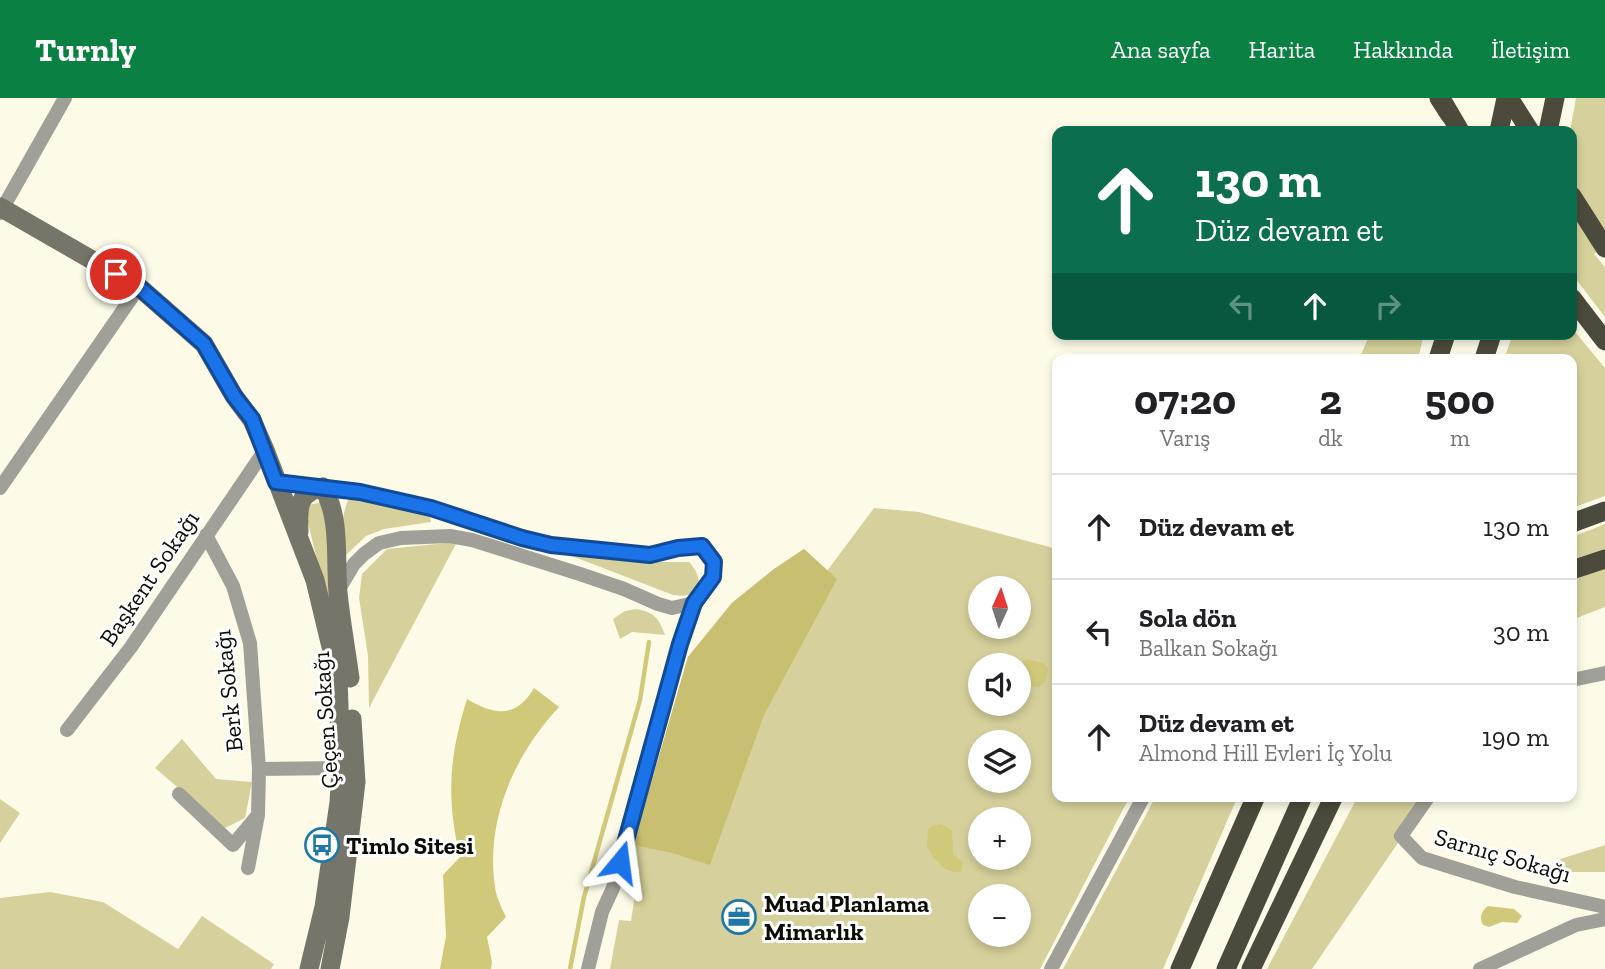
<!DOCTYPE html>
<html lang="tr">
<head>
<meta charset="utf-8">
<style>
  body { margin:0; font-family:"Zilla Slab",serif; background:#f6f6f6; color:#202124; height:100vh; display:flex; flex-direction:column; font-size:26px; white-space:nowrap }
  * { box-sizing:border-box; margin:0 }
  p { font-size:23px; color:#757577 }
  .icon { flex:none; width:38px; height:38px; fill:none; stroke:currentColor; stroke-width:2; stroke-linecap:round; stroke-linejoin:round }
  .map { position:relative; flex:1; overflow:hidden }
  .side { position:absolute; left:1052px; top:256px; width:525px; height:448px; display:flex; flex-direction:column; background:#fff; border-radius:14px; box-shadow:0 4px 10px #0003 }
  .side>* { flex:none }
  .hud { position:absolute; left:1052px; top:28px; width:525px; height:214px; border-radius:14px; box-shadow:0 4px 10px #0003; background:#0b6e4f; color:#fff; overflow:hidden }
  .needle { width:46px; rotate:3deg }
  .buttons { position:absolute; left:968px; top:478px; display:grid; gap:14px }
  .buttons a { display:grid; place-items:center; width:63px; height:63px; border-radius:50%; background:#fff; box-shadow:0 4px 10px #0003; font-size:35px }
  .pin { position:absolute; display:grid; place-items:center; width:60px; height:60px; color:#fff; margin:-30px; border:4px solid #fff; border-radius:50%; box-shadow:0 2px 7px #0007 }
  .me { position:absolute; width:77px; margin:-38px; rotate:16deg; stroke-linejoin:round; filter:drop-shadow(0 0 5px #0008) }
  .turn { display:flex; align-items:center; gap:24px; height:147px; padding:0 28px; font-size:32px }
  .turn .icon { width:91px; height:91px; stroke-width:2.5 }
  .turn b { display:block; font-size:49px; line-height:60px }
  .lanes { display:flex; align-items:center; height:66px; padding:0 28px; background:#0003; justify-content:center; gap:35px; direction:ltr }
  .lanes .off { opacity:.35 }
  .eta { display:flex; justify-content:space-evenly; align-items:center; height:119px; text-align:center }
  .eta b { font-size:42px; font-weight:700; line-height:49px }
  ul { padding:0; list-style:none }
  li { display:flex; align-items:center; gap:21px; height:105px; padding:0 28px; border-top:2px solid #e0e0e0 }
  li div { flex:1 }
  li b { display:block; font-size:26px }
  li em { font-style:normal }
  header { display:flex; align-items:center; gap:42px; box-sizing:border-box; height:98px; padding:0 35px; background:#0b8043; color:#fff }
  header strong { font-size:33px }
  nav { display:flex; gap:38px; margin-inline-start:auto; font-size:24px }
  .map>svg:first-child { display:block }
</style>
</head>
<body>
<header>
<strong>Turnly</strong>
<nav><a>Ana sayfa</a><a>Harita</a><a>Hakkında</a><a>İletişim</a></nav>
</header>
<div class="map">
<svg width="1605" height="871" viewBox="0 0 1605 871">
  <rect width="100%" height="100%" fill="#fdfbe8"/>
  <path fill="#d6d19c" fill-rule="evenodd" d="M1576 0H1605V148L1594 156 1605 169V219L1572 176V33H1570Z
    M1572 230 1605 270V398L1572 410V261H1504L1513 236H1572Z
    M1370 236H1424L1418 261H1359Z
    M351 396 426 414 430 418 431 424 384 431 366 438 344 459C341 437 340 417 351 396Z
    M325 403 338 546 306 417 309 407Z
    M874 410 919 414 1057 451V698H1130L1040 871H610L619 822 631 823 639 770 628 767 688 559 732 505 774 471 804 451 827 473ZM980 490H1018V528H980ZM980 567H1018V606H980ZM980 644H1018V682H980ZM980 721H1018V760H980ZM980 798H1018V836H980Z
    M1605 426V452L1572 463V439Z
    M457 444 369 610 368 558 359 500 362 476 387 451Z
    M564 455 633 464H689C707 483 699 502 673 497Z
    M1605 469V509L1574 521 1572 524V483Z
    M636 511C654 514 659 520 665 537L632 534 620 541 613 521 625 513Z
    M182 641 216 681 252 684 245 720 225 730 155 670Z
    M1156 698H1238L1163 871H1063Z
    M1358 698H1430L1312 871H1267Z
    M0 701 20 715 0 745Z
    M1605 747V774H1567L1560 761Z
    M50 794 103 804 178 851 202 818 274 866 271 871H0V800Z"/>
  <path fill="#c8bf71" d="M804 451 837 481 764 617 710 767 672 755 633 747 688 559 732 505 774 471Z"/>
  <path fill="#d1c97a" d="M1027 561 1044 565 1048 571 1045 584 1040 589 1019 586 1018 567H1015Z
    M534 590 559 609C515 656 485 722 495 789 496 799 502 810 506 819L487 839 492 864 491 871H440L446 838 443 777 460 759C446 700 449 659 467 601 494 617 516 621 534 590Z
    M941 726 952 732 953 756 963 764 961 774C944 776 935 762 927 749L928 731 933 727Z
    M1488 808 1514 811 1522 818 1517 825 1502 824 1489 829 1483 827C1479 820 1481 813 1488 808Z"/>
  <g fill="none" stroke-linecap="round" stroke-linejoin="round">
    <path stroke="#d1c97a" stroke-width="4.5" d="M570 871 584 799 640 602 649 544"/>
    <path stroke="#a0a098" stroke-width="14" d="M0 115 65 0
      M323 389 360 394 431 410 522 440 551 447 651 457 678 450 702 448 714 464 713 479 694 505 680 546 665 607 613 790 602 814 588 871
      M0 390 139 189
      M206 437 233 488 250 545 259 671 341 670
      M338 493 354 466 364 456 379 445 401 440 450 438 472 442 580 476 624 491 658 506 672 510 694 505
      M1572 582 1605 575
      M67 632 131 549 265 352
      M179 696 233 747 258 717
      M1429 698 1401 738 1422 760 1515 789 1605 809
      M248 770 258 717 259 671
      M1051 871 1144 698
      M1480 871 1576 827 1605 821"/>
    <path stroke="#767569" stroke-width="19" d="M0 109 139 189 204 246 234 298 252 322 265 352 315 482 338 578 341 670 339 704 324 809 309 871
      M323 389C341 421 335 459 338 495 341 523 346 552 350 580
      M299 434C298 410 297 395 323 389
      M330 871 340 819 356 684 352 621"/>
    <path stroke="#4c4a3c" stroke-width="19" d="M1509 0 1530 33
      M1443 4 1460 33
      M1499 33 1506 0
      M1548 33 1555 0
      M1572 98 1605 150
      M1572 200 1605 243
      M1438 261 1446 236
      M1484 261 1492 236
      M1572 425 1605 413
      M1572 472 1605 461
      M1180 871 1256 698
      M1226 871 1303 698
      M1251 871 1334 698"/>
    <path stroke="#4c4a3c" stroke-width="19" d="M1439 0 1450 17"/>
  </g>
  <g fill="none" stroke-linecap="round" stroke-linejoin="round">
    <g stroke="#114b97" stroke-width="18">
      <path id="route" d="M116 176 139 189 204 246 234 298 252 321 276 384 360 394 431 410 522 440 551 447 650 457 678 450 702 448 714 464 713 479 694 505 680 546 620 764"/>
    </g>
    <use href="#route" stroke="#1a73e8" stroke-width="12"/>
  </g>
  <defs>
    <g id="bus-ring" transform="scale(1.75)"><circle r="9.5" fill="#fff" stroke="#1f77a6" stroke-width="1.5"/><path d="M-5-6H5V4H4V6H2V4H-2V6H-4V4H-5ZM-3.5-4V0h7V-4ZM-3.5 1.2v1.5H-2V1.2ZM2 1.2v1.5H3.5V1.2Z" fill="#1f77a6"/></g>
    <g id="office-ring" transform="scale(1.75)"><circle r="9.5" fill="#fff" stroke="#1f77a6" stroke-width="1.5"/><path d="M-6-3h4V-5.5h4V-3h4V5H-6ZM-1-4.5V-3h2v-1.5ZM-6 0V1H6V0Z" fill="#1f77a6"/></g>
  </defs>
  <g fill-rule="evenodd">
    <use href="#bus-ring" x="322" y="747"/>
    <use href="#office-ring" x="739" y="819"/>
  </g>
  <g text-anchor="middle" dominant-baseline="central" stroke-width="6" stroke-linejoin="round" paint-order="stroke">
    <g font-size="24" fill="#0c0c06" stroke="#fff">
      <text transform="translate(149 480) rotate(-56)">Başkent Sokağı</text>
      <text transform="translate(228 593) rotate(-96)">Berk Sokağı</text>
      <text transform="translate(325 622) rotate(-94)">Çeçen Sokağı</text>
      <text transform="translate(1503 757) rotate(16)">Sarnıç Sokağı</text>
    </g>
    <g font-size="24" font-weight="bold" fill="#0c0c06" stroke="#fff" text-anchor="start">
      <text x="346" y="747">Timlo Sitesi</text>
      <text x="764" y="805">Muad Planlama<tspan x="764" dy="28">Mimarlık</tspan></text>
    </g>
  </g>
</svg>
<div class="buttons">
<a><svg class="needle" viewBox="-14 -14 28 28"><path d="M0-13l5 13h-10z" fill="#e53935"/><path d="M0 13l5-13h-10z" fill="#757577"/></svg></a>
<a><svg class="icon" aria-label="sound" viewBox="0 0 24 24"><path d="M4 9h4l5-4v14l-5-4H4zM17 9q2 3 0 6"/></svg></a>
<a><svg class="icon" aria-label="layers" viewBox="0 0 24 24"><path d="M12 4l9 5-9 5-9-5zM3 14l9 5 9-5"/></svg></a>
<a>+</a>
<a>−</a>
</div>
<div class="pin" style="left:116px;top:176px;background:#d93025"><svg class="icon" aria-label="arrive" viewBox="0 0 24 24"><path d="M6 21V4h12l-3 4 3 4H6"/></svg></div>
<svg class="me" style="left:620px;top:764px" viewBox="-20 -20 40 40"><path d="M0-17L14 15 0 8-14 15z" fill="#1a73e8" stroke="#fff" stroke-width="4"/></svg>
<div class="hud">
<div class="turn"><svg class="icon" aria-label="ahead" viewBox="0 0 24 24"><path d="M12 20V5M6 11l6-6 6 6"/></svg><div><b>130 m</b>Düz devam et</div></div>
<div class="lanes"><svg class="icon off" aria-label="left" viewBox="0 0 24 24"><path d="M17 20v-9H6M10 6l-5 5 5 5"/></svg><svg class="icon" aria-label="ahead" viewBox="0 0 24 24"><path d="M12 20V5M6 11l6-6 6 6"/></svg><svg class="icon off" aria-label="right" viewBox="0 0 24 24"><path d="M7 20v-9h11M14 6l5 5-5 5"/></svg></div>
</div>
<section class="side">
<div class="eta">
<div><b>07:20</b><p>Varış</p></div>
<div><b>2</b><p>dk</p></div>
<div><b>500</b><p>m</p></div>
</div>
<ul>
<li><svg class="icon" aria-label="ahead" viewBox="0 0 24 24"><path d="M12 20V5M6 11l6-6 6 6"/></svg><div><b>Düz devam et</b></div><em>130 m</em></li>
<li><svg class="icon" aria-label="left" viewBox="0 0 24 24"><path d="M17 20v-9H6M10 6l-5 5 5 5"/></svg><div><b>Sola dön</b><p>Balkan Sokağı</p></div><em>30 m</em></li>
<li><svg class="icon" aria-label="ahead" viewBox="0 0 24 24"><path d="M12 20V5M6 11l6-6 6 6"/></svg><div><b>Düz devam et</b><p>Almond Hill Evleri İç Yolu</p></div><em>190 m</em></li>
</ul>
</section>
</div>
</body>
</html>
